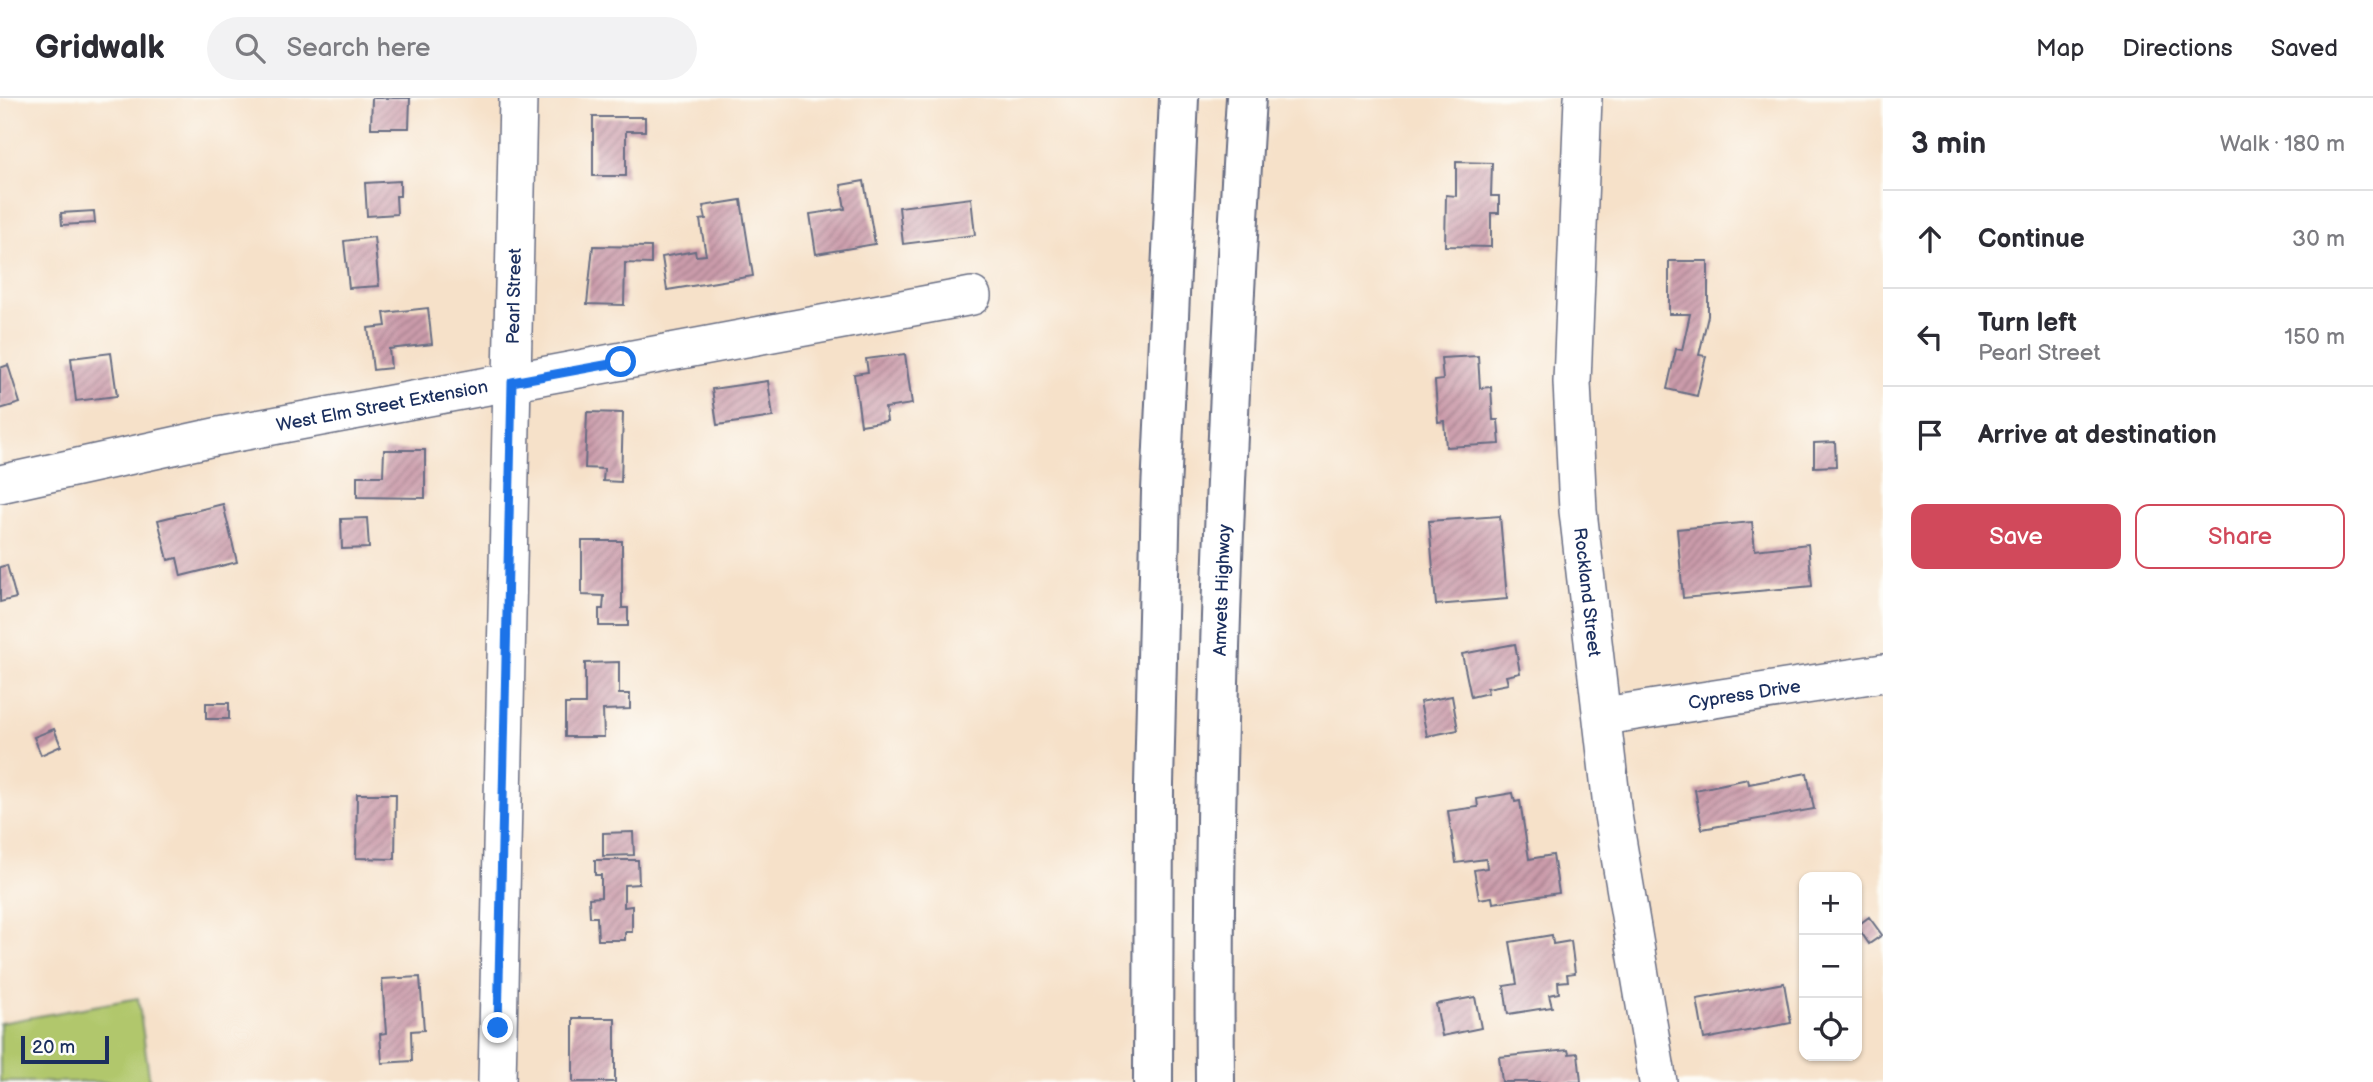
<!DOCTYPE html>
<html lang="en">
<head>
<meta charset="utf-8">
<style>
  :root { --surface:#fff; --page:#f2f2f3; --text:#2b2b33; --muted:#7c7c81; --line:#e1e1e2; --accent:#d1495b }
  body { margin:0; font-family:"Balsamiq Sans",sans-serif; background:var(--page); color:var(--text) }
  .controls { position:absolute; right:21px; bottom:21px; display:grid; overflow:hidden; border-radius:14px; box-shadow:0 2px 5px #0004 }
  .controls button { width:63px; height:63px; display:grid; place-items:center; padding:0; border:0; border-bottom:2px solid var(--line); background:var(--surface); color:var(--text); font:35px sans-serif }
  .scale { position:absolute; left:21px; bottom:18px; width:88px; box-sizing:border-box; padding-left:7px; border:4px solid #1b2f5e; border-top:0; font-size:19px; line-height:24px; white-space:nowrap; color:#1b2f5e; -webkit-text-stroke:5px #fdfcf7; paint-order:stroke }
  .stop { position:absolute; width:21px; height:21px; margin:-16px; border:5px solid #1a73e8; border-radius:50%; background:#fff }
  .stop.end { background:#1a73e8; border-color:#fff; box-shadow:0 2px 7px #0008 }
  .list { margin:0; padding:0; list-style:none }
  h2 { display:flex; justify-content:space-between; align-items:center; height:91px; margin:0; padding:0 28px; font-size:30px }
  h2 small { font-size:23px; font-weight:400; color:var(--muted) }
  .list li { display:grid; grid-template-columns:46px 1fr auto; gap:21px; align-items:center; box-sizing:border-box; height:98px; padding:0 28px; border-top:2px solid var(--line) }
  .list b { display:block; font-size:26px; white-space:nowrap }
  .list p { margin:0; font-size:23px; white-space:nowrap; color:var(--muted) }
  .list em { font-size:23px; font-style:normal; color:var(--muted) }
  .actions { display:flex; gap:14px; padding:21px 28px }
  .actions a { flex:1; padding:16px 0; border:2px solid var(--accent); border-radius:14px; text-align:center; font-size:24px; color:var(--accent) }
  .actions .main { background:var(--accent); color:#fff }
  .icon { flex:none; width:38px; height:38px; fill:none; stroke:currentColor; stroke-width:2; stroke-linecap:round; stroke-linejoin:round }
  .map { position:relative; flex:none; width:1883px; height:984px; overflow:hidden }
  header { display:flex; align-items:center; gap:42px; box-sizing:border-box; height:98px; padding:0 35px; background:var(--surface); border-bottom:2px solid var(--line) }
  header strong { font-size:33px }
  nav { display:flex; gap:38px; margin-inline-start:auto; font-size:24px }
  .search { width:490px; height:63px; background:var(--page); display:flex; align-items:center; gap:18px; box-sizing:border-box; padding:0 24px; border-radius:38px; color:var(--muted); font-size:26px }
  main { display:flex }
  aside { flex:1; background:var(--surface) }
  .map>svg:first-child { display:block }
  .park { fill:#b1c76c; stroke:#667b65; stroke-width:2 }
  .building { fill:url(#building-hatch) }
  .lines { fill:none; stroke-linecap:round; stroke-linejoin:round }
  .minor-casing { stroke:#686d83; stroke-width:40 }
  .highway-casing { stroke:#686d83; stroke-width:42 }
  .minor { stroke:#fff; stroke-width:37 }
  .highway { stroke:#fff; stroke-width:38 }
  .route { stroke:#1a73e8; stroke-width:9 }
  .labels { text-anchor:middle; stroke-width:7; stroke-linejoin:round; paint-order:stroke }
  .street-label { font-size:18px; fill:#1b2f5e; stroke:#fdfcf7 }
</style>
</head>
<body>
<header>
<strong>Gridwalk</strong>
<div class="search"><svg class="icon" aria-label="search" viewBox="0 0 24 24"><circle cx="10" cy="10" r="6"/><path d="M15 15l6 6"/></svg>Search here</div>
<nav><a>Map</a><a>Directions</a><a>Saved</a></nav>
</header>
<main>
<div class="map">
<svg width="1883" height="984" viewBox="0 0 1883 984">
  <defs>
    <pattern id="building-hatch" width="6" height="6" patternUnits="userSpaceOnUse" patternTransform="scale(1.75)"><rect width="6" height="6" fill="#cb9baa"/><path d="M-1 1l2-2M0 6l6-6M5 7l2-2" fill="none" stroke="#a47f8e"/></pattern>
  </defs>
  <rect width="100%" height="100%" fill="#fdfcf7"/>
  <filter id="ink" filterUnits="userSpaceOnUse"><feTurbulence type="fractalNoise" baseFrequency=".0143" numOctaves="2"/><feDisplacementMap in="SourceGraphic" scale="14" xChannelSelector="R" yChannelSelector="G"/><feConvolveMatrix kernelMatrix="1 2 1 2 8 2 1 2 1" color-interpolation-filters="sRGB"/></filter>
  <filter id="wash" filterUnits="userSpaceOnUse"><feTurbulence type="fractalNoise" baseFrequency=".00686" numOctaves="4" result="noise"/><feDisplacementMap in="SourceGraphic" scale="28" xChannelSelector="R" yChannelSelector="G"/><feGaussianBlur stdDeviation="1.57" result="paint"/><feColorMatrix in="noise" values="0 0 0 0 0 0 0 0 0 0 0 0 0 0 0 0 0 1.4 0 .05"/><feComposite in="paint" operator="in"/></filter>
  <g filter="url(#wash)">
    <rect width="100%" height="100%" fill="#f6e1c9"/>
    <path class="park" d="M138 900 150 984H0V925Z"/>
    <g id="blocks">
      <path class="building" d="M372 0H410L409 30H371Z
        M593 19H645V33H626V78H593Z
        M1456 64 1492 65 1491 98H1499V115H1491V149L1445 148 1446 97 1456 98Z
        M400 83V98H396L397 116 367 118 365 85Z
        M864 83 875 146 816 156 810 116 845 111 841 87Z
        M971 100 975 137 903 146 899 109Z
        M741 102 753 178 667 192 662 159 695 153 696 158 706 157 700 122 706 121 703 108Z
        M94 113 95 125 62 127 61 115Z
        M374 139 379 188 349 190 344 143Z
        M593 148 651 149V166L625 165 624 207 587 206Z
        M1669 163H1708V218L1699 257 1706 258 1697 298 1667 291 1676 251 1682 252 1690 216H1669Z
        M428 210 432 246 389 251 391 270 373 272 368 230 386 228 384 215Z
        M111 255 117 298 76 303 71 260Z
        M905 256 912 306 885 310 887 323 861 327 854 276 868 274 866 261Z
        M1478 258 1480 290 1491 289 1493 322H1498L1500 346 1446 349 1444 323 1438 324 1435 283 1443 282 1441 260Z
        M8 267 20 305 0 311V270Z
        M768 283 773 319 717 327 712 291Z
        M587 314 623 315 621 384 603 383 604 371 585 370Z
        M1835 344 1836 368 1814 369V345Z
        M384 352H425V400L357 399V378H383Z
        M223 406 237 464 181 478 177 460 168 462 158 422Z
        M1500 418 1507 501 1436 507 1429 423Z
        M367 420 369 450 342 451 341 421Z
        M1752 424 1755 452 1808 446 1812 488 1683 500 1677 431Z
        M582 443H622V510H628V528H599V511H603L604 498 582 497Z
        M7 467 16 500 0 504V469Z
        M1515 546 1520 575 1506 578 1508 586 1487 590 1488 595 1471 599 1462 556Z
        M619 564V596H630V611L603 612 604 639H565V606H585V565Z
        M1452 598 1458 632 1427 638 1420 604Z
        M206 605H229V621H206Z
        M54 631 61 648 41 657 34 639Z
        M1807 675 1814 711 1702 731 1695 692 1748 681 1749 686Z
        M1513 695 1515 704 1520 703 1529 761 1553 757 1559 795 1493 805 1492 799 1479 801 1474 772 1487 770 1486 761 1456 765 1448 713 1478 709 1477 701Z
        M357 696H396L395 761 356 760Z
        M633 734 634 757 603 758V735Z
        M595 762H638L639 786 624 787V809L632 808V834H625V842H598L597 819H590L589 800 601 799V777H595Z
        M1869 819 1882 837 1869 846 1857 828Z
        M1552 837 1553 846 1571 843 1575 875 1567 876 1568 883 1558 884 1559 895 1549 897 1552 909 1508 916 1504 888 1517 886 1510 844Z
        M420 879 424 932 411 933 412 963 382 965 380 936 386 935 382 881Z
        M1784 885 1791 925 1704 941 1697 901Z
        M1475 899 1481 930 1442 938 1436 906Z
        M573 920H615V984H573Z
        M1568 952 1569 956 1578 955 1581 984H1502L1499 959Z"/>
    </g>
  </g>
  <g filter="url(#ink)">
    <use href="#blocks" fill-opacity="0" stroke="#686d83" stroke-width="2"/>
    <g class="lines">
      <g class="minor-casing">
        <g id="minor">
          <path id="s1" d="M1583 0 1572 284 1578 413 1613 717 1658 984"/>
          <path id="s2" d="M0 386 219 338 972 198"/>
          <path id="s3" d="M1604 618 1883 575"/>
          <path id="s4" d="M497 984 518 0"/>
        </g>
      </g>
      <g class="highway-casing">
        <g id="highway">
          <path d="M1153 984 1154 687 1161 393 1179 0"/>
          <path id="s5" d="M1215 984C1212 655 1226 328 1246 0"/>
        </g>
      </g>
      <use href="#minor" class="minor"/>
      <use href="#highway" class="highway"/>
    </g>
  </g>
  <g class="lines" filter="url(#ink)">
    <path class="route" d="M498 930 512 284 621 264"/>
  </g>
  <g class="labels">
    <g class="street-label">
      <text dy="6" stroke="none"><textPath href="#s4" startOffset="786">Pearl Street</textPath></text>
      <text dy="6" stroke="none"><textPath href="#s2" startOffset="390">West Elm Street Extension</textPath></text>
      <text dy="6" stroke="none"><textPath href="#s5" startOffset="492">Amvets Highway</textPath></text>
      <text dy="6" stroke="none"><textPath href="#s1" startOffset="495">Rockland Street</textPath></text>
      <text dy="6" stroke="none"><textPath href="#s3" startOffset="142">Cypress Drive</textPath></text>
    </g>
  </g>
</svg>
<div class="controls">
<button>+</button>
<button>−</button>
<button><svg class="icon" aria-label="locate" viewBox="0 0 24 24"><circle cx="12" cy="12" r="6"/><path d="M12 2v4M12 18v4M2 12h4M18 12h4"/></svg></button>
</div>
<div class="scale">20 m</div>
<div class="stop" style="left:621px;top:264px"></div>
<div class="stop end" style="left:498px;top:930px"></div>
</div>
<aside>
<h2>3 min<small>Walk · 180 m</small></h2>
<ul class="list">
<li><svg class="icon" aria-label="ahead" viewBox="0 0 24 24"><path d="M12 20V5M6 11l6-6 6 6"/></svg><div><b>Continue</b></div><em>30 m</em></li>
<li><svg class="icon" aria-label="left" viewBox="0 0 24 24"><path d="M17 20v-9H6M10 6l-5 5 5 5"/></svg><div><b>Turn left</b><p>Pearl Street</p></div><em>150 m</em></li>
<li><svg class="icon" aria-label="arrive" viewBox="0 0 24 24"><path d="M6 21V4h12l-3 4 3 4H6"/></svg><div><b>Arrive at destination</b></div></li>
</ul>
<div class="actions"><a class="main">Save</a><a>Share</a></div>
</aside>
</main>
</body>
</html>
